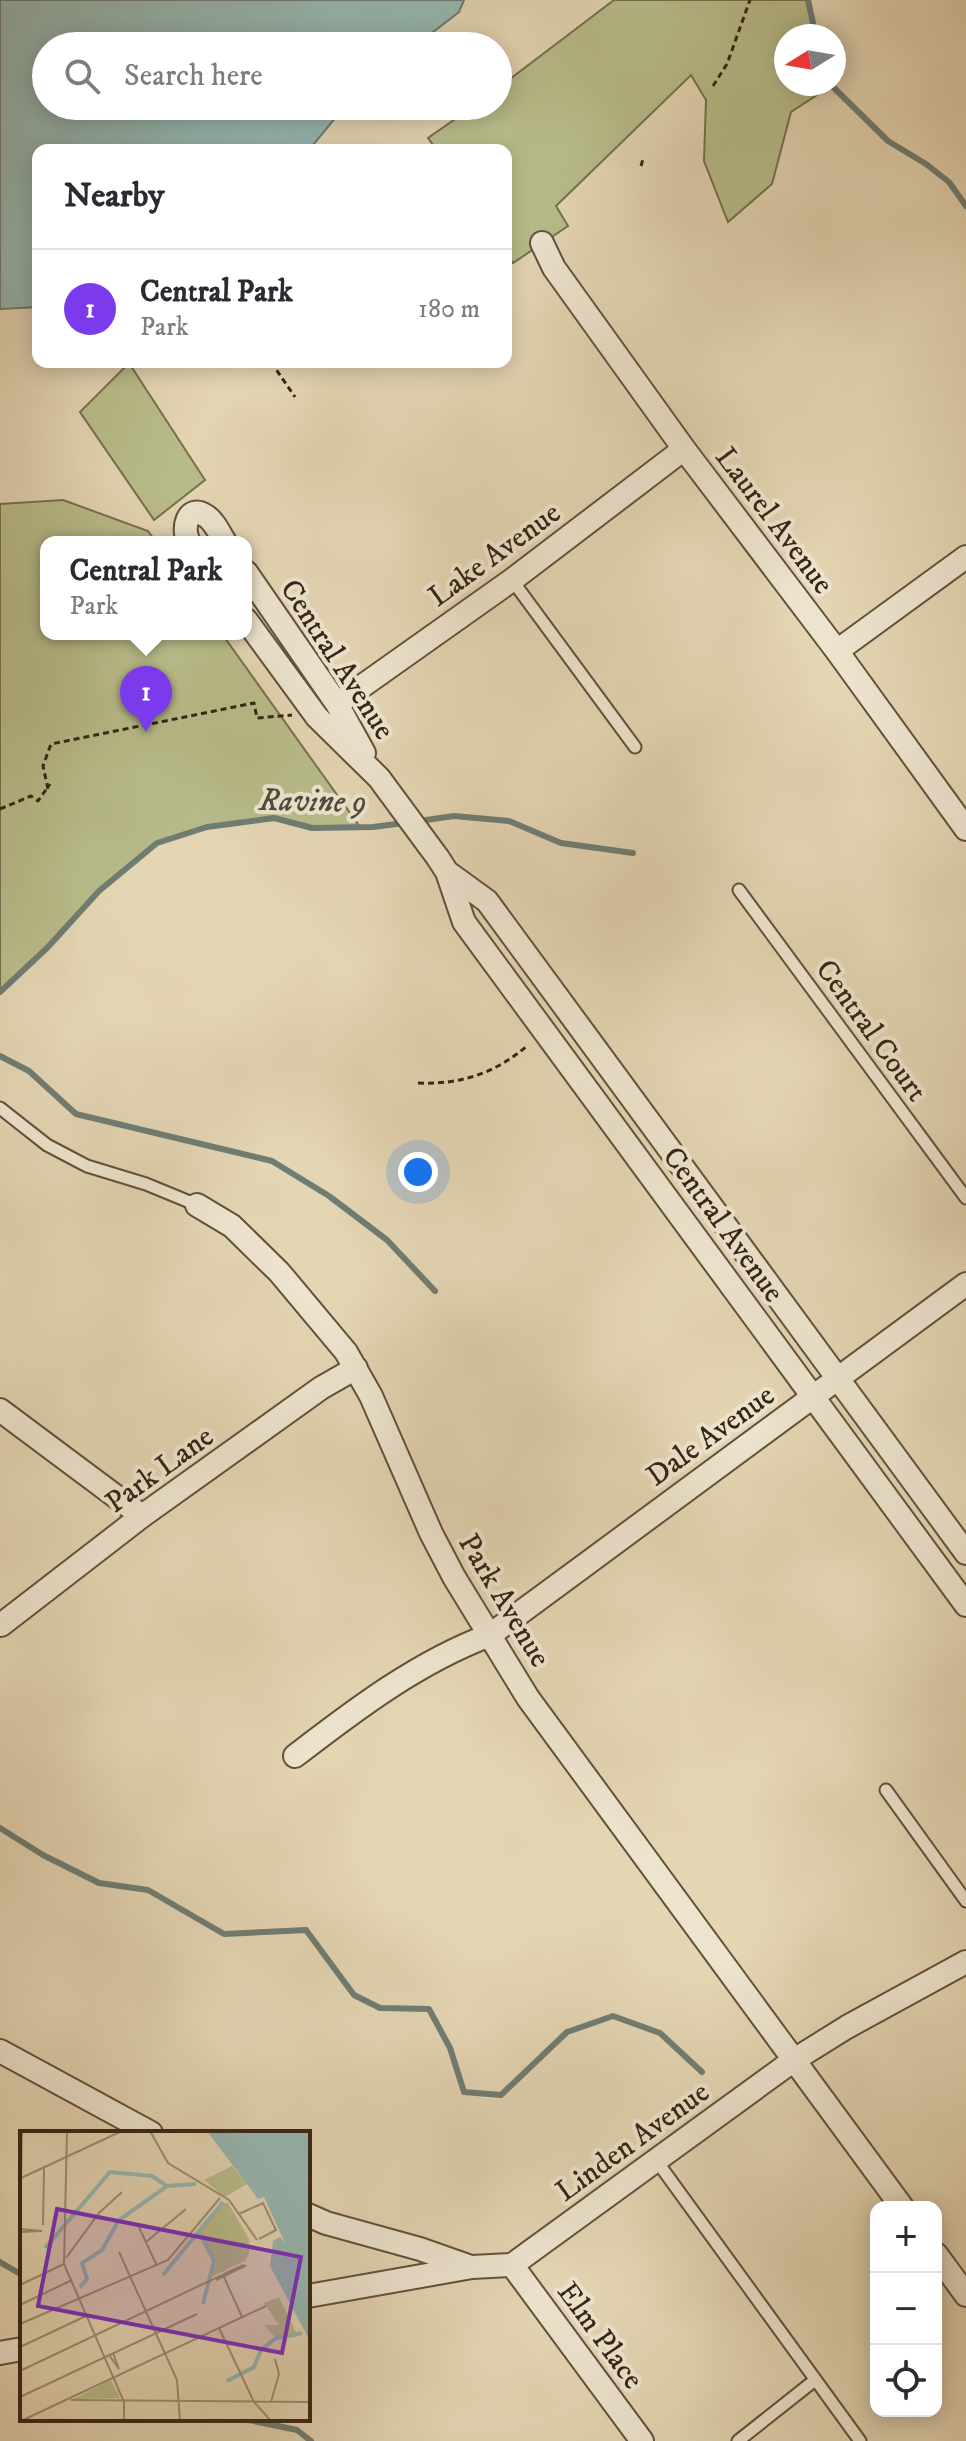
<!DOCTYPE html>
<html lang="en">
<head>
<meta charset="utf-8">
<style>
  :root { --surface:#fff; --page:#f2f2f3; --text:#2b2b33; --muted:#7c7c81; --line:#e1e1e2; --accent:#7c3aed }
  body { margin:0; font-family:"IM FELL DW Pica",serif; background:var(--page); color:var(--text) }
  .controls { position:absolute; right:24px; bottom:24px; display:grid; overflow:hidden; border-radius:16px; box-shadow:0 4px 20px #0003 }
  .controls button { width:72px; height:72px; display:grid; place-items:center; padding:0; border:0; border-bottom:2px solid var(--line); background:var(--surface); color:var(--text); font:40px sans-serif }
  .compass { position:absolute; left:774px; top:24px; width:72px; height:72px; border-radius:50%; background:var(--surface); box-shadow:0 4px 20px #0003; rotate:259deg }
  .you { position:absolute; left:418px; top:1172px; width:28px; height:28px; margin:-20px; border:6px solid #fff; border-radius:50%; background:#1a73e8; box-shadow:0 0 0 12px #1a73e833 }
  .badge { display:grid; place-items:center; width:52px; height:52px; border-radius:50%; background:var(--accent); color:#fff; font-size:26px; font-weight:700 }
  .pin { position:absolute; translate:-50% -66px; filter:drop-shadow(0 2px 4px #0008) }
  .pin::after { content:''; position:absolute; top:42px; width:28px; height:24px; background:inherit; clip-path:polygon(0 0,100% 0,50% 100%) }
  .popup { position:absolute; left:40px; top:536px; width:212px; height:104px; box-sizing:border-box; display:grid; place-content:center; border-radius:16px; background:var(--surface); filter:drop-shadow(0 2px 6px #0005); font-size:26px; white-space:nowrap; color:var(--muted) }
  .popup b { font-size:30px; color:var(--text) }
  .popup::after { content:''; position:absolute; left:50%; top:100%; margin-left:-16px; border:16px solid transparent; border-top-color:var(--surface) }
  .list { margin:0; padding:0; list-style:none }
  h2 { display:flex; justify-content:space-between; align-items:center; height:104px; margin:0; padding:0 32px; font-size:34px }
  h2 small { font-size:26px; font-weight:400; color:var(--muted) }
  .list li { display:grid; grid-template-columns:52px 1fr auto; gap:24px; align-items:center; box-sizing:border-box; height:120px; padding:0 32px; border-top:2px solid var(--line) }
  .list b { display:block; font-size:30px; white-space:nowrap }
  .list p { margin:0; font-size:26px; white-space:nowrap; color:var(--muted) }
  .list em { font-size:26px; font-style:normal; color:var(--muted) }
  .icon { flex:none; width:44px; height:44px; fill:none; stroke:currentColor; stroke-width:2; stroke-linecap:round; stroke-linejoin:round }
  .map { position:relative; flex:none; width:966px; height:2441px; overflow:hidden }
  .search { position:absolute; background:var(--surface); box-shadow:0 4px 20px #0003; left:32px; top:32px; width:480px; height:88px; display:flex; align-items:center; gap:20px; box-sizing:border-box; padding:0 28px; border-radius:44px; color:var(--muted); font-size:30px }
  .panel { position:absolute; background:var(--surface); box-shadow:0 4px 20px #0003; left:32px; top:144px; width:480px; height:224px; border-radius:16px }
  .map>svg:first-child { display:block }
  .green { fill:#b8bc8a; stroke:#76704f; stroke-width:2 }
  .water { fill:#96b8b2; stroke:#6f7d73; stroke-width:2 }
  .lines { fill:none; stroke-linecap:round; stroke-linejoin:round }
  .stream { stroke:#6f7d73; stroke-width:6 }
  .lane-casing { stroke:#61513c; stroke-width:15 }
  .street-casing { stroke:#61513c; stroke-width:26 }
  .path { stroke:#352514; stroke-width:3; stroke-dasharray:6 4; stroke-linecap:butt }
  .lane { stroke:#ede4ce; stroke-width:11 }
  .street { stroke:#ede4ce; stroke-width:22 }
  .labels { text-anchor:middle; stroke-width:8; stroke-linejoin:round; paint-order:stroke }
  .street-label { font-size:30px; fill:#352514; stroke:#ede4ce }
  .water-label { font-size:32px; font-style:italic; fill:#4d4a3c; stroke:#ede4ce }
  .inset-river { fill:none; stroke:#96b8b2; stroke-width:4 }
  .inset-road { fill:none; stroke:#9e8f73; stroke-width:2 }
  .view { fill:#7b2cbf; fill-opacity:0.15; stroke:#7b2cbf; stroke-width:4 }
  .inset-edge { fill:none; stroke:#352514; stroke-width:4 }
</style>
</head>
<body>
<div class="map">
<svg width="966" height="2441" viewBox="0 0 966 2441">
  <rect width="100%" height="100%" fill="#e4d5b3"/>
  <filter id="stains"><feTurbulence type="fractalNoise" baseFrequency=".0025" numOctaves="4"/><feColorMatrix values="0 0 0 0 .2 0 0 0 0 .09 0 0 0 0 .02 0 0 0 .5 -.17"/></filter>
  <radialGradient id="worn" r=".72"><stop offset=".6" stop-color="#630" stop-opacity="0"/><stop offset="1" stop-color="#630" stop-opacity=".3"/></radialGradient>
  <path class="green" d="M614 0H808L816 36H786V84H830L831 86 791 112 772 184 728 222 704 161 706 100 691 75 556 206 568 226 513 263 506 252V150H437L428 138 474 106H498V88Z
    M129 363 205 480 154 520 80 412Z
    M63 500 148 531 156 542H46V634H222L360 827 312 828 273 818 207 827 157 843 99 891 48 947 0 992V504Z"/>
  <path class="water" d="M0 0H464L459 12 415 46H46V106H345L309 150H38V307L0 309Z"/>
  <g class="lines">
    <path class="stream" d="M808 0 816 36
      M830 84 888 141 926 164 949 182 966 206
      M419 821 454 816 509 821 561 843 633 853
      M0 992 48 947 99 891 157 843 207 827 274 818 312 828 373 827 404 823
      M0 1056 29 1071 76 1114 272 1161 329 1196 387 1240 435 1291
      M0 1828 43 1855 99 1883 148 1890 224 1934 306 1930 354 1995 380 2008 429 2009 450 2048 464 2092 501 2095 567 2032 613 2016 660 2033 702 2072
      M0 2262 22 2275
      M244 2419 297 2430 311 2441"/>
    <g class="lane-casing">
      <path id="lane" d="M512 580 635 747
        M739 890 966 1198
        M0 1108 47 1145 87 1166 146 1184 197 1205
        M886 1790 966 1901
        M656 2160 860 2441
        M738 2441 815 2380"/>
    </g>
    <g class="street-casing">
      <path id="street" d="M542 243 554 268 684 449 837 651 966 829
        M189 542C181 529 188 503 206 516 214 521 220 534 225 542
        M246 572 337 704 364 753
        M246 620 317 717 379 778 438 858 447 872 464 922 966 1605
        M837 651 966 557
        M337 704 512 580 684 449
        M447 872 487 901 966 1553
        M197 1205 232 1226 279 1272 346 1352 371 1396 431 1533 454 1577 528 1698 902 2207
        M0 1410 142 1516
        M1 1625 142 1516 321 1388 356 1368
        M295 1756C356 1709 418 1662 490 1635L966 1284
        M0 2051 151 2133
        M308 2215 326 2223 420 2249 471 2267
        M936 2254 966 2295
        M512 2265 642 2441
        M308 2296 472 2267 512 2265 794 2060 847 2027 966 1962
        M0 2353 22 2349"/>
    </g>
    <path class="path" d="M713 86 727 64 750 0
      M641 166 643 159
      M271 362 295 397
      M48 789 43 766 51 744 254 703 257 718 292 715
      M0 809 31 796 38 801 50 784
      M418 1083C460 1085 496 1073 528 1045"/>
    <use href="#lane" class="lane"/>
    <use href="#street" class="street"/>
  </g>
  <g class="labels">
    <g class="street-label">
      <text transform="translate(775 520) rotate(53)" y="10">Laurel Avenue</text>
      <text transform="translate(494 554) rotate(-36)" y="10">Lake Avenue</text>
      <text transform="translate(338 659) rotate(57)" y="10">Central Avenue</text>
      <text transform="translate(872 1030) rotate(54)" y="10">Central Court</text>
      <text transform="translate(724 1224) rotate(54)" y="10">Central Avenue</text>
      <text transform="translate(710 1435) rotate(-36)" y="10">Dale Avenue</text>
      <text transform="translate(159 1469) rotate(-36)" y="10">Park Lane</text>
      <text transform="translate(505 1600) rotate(59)" y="10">Park Avenue</text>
      <text transform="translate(632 2141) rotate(-36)" y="10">Linden Avenue</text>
      <text transform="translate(601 2335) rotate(54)" y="10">Elm Place</text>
    </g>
    <g class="water-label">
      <text transform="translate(313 800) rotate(1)" y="11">Ravine 9</text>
    </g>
  </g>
  <g transform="translate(20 2131)">
    <rect width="290" height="290" fill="#e4d5b3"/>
    <path d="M212 35 227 53 205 66 184 49ZM208 72 229 108V122L225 130 191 146 193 125 179 100 201 73ZM259 166 278 205 275 206 256 207 244 194H259L244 172ZM91 249 100 267 54 268Z" fill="#b8bc8a"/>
    <path d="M187 0H290V210L250 135 253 110 260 106 266 114 244 66 238 68Z" fill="#96b8b2"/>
    <path class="inset-river" d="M179 100 194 130 183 173M25 117 90 41 132 45 147 55M143 144 203 71M60 156 67 148 62 132 82 119 99 89 147 55 176 53M207 250 234 236 241 219 256 207 282 202"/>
    <path class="inset-road" d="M47 0 44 133 104 271V290M130 0 148 32 209 69 237 109M1 47 102 0M219 83 243 72 256 99 239 108M23 94 24 37M118 94 137 135M0 101 22 100 0 98M0 109 2 0M126 111 166 78M99 121 157 249 160 290M46 127 79 82 102 61M204 146 222 186M0 154 44 133M0 174 52 149M0 193 148 129 200 67M199 197 234 271 251 290M0 216 66 185M89 224 99 238 93 222M0 240 223 134 225 135 196 149M0 266 177 183M51 269 290 271M251 271 259 243 255 228M1 290 246 175"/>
    <path class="view" d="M37 78 281 126 262 222 18 175Z"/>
    <rect width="290" height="290" class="inset-edge"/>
  </g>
  <rect width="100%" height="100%" filter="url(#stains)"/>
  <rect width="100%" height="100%" fill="url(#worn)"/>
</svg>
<div class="controls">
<button>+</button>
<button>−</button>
<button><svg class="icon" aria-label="locate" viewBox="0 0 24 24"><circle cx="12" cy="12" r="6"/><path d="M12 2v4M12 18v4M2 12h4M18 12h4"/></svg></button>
</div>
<svg class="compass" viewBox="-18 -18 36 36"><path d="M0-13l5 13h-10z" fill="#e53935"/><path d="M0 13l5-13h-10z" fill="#7c7c81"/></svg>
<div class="you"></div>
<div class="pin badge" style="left:146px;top:732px">1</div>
<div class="popup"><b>Central Park</b>Park</div>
<div class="search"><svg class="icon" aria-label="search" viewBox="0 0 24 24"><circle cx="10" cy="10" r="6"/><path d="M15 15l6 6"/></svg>Search here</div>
<section class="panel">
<h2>Nearby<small></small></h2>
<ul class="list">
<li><span class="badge">1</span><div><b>Central Park</b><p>Park</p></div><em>180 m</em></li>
</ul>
</section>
</div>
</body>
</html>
